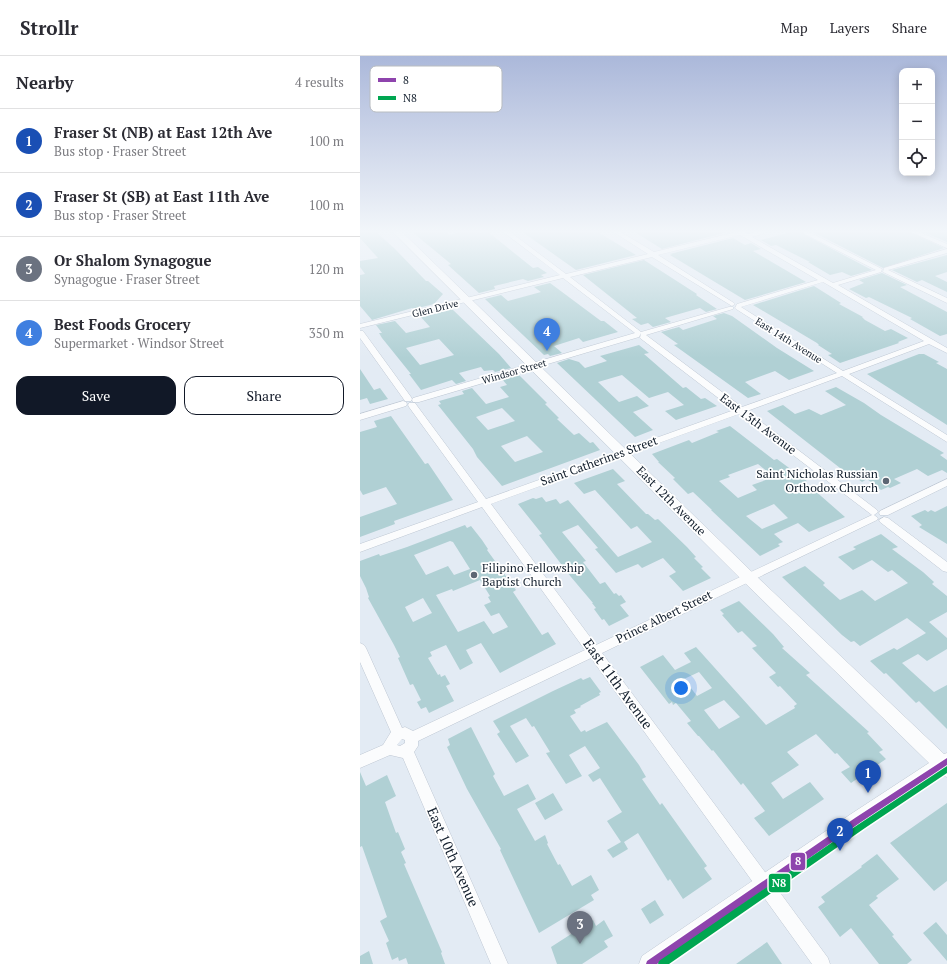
<!DOCTYPE html>
<html lang="en">
<head>
<meta charset="utf-8">
<style>
  :root { --surface:#fff; --page:#f7f7f7; --text:#2b2b33; --muted:#7c7c81; --line:#e1e1e2; --accent:#111827 }
  body { margin:0; font-family:"PT Serif",serif; background:var(--page); color:var(--text) }
  .controls { position:absolute; right:12px; top:12px; display:grid; overflow:hidden; border-radius:8px; box-shadow:0 2px 10px #0003 }
  .controls button { width:36px; height:36px; display:grid; place-items:center; padding:0; border:0; border-bottom:1px solid var(--line); background:var(--surface); color:var(--text); font:20px sans-serif }
  .you { position:absolute; left:321px; top:632px; width:14px; height:14px; margin:-10px; border:3px solid #fff; border-radius:50%; background:#1a73e8; box-shadow:0 0 0 6px #1a73e833 }
  .badge { display:grid; place-items:center; width:26px; height:26px; border-radius:50%; background:var(--accent); color:#fff; font-size:13px; font-weight:700 }
  .pin { position:absolute; translate:-50% -33px; filter:drop-shadow(0 1px 2px #0008) }
  .pin::after { content:''; position:absolute; top:21px; width:14px; height:12px; background:inherit; clip-path:polygon(0 0,100% 0,50% 100%) }
  .list { margin:0; padding:0; list-style:none }
  h2 { display:flex; justify-content:space-between; align-items:center; height:52px; margin:0; padding:0 16px; font-size:17px }
  h2 small { font-size:13px; font-weight:400; color:var(--muted) }
  .list li { display:grid; grid-template-columns:26px 1fr auto; gap:12px; align-items:center; box-sizing:border-box; height:64px; padding:0 16px; border-top:1px solid var(--line) }
  .list b { display:block; font-size:15px; white-space:nowrap }
  .list p { margin:0; font-size:13px; white-space:nowrap; color:var(--muted) }
  .list em { font-size:13px; font-style:normal; color:var(--muted) }
  .actions { display:flex; gap:8px; padding:12px 16px }
  .actions a { flex:1; padding:9px 0; border:1px solid var(--accent); border-radius:12px; text-align:center; font-size:14px; color:var(--accent) }
  .actions .main { background:var(--accent); color:#fff }
  .icon { flex:none; width:22px; height:22px; fill:none; stroke:currentColor; stroke-width:2; stroke-linecap:round; stroke-linejoin:round }
  .map { position:relative; flex:none; width:587px; height:908px; overflow:hidden }
  header { display:flex; align-items:center; gap:24px; box-sizing:border-box; height:56px; padding:0 20px; background:var(--surface); border-bottom:1px solid var(--line) }
  header strong { font-size:19px }
  nav { display:flex; gap:22px; margin-inline-start:auto; font-size:14px }
  main { display:flex }
  aside { flex:1; background:var(--surface) }
  .map>svg:first-child { display:block }
  .building { fill:#b0d0d4; fill-rule:evenodd }
  .lines { fill:none; stroke-linecap:round; stroke-linejoin:round }
  .minor-casing { stroke:#bec7d3; stroke-width:1 }
  .tertiary-casing { stroke:#bec7d3; stroke-width:1 }
  .minor { fill:#fbfcfd; fill-rule:evenodd }
  .tertiary { fill:#fbfcfd; fill-rule:evenodd }
  .bus-1-casing { stroke:#fff; stroke-width:3 }
  .bus-2-casing { stroke:#fff; stroke-width:3 }
  .bus-1 { fill:#8e44ad; fill-rule:evenodd }
  .bus-2 { fill:#00a651; fill-rule:evenodd }
  .poi-dot { fill:#5c6673; stroke:#fff; stroke-width:1.5 }
  .labels { text-anchor:middle; stroke-width:3.5; stroke-linejoin:round; paint-order:stroke }
  .far-street-label { font-size:10px; fill:#131f2d; stroke:#fff }
  .street-label { font-size:12px; fill:#131f2d; stroke:#fff }
  .poi-label { font-size:12px; fill:#131f2d; stroke:#fff; text-anchor:end }
  .near-street-label { font-size:14px; fill:#131f2d; stroke:#fff }
  .key { fill:#fff; stroke:#b8bcc0; stroke-width:1 }
  .key-label { font-size:11px; fill:#131f2d }
  .line-badge { stroke:#fff; stroke-width:1.5 }
  .badge-label { font-size:11px; text-anchor:middle; font-weight:bold; fill:#fff }
</style>
</head>
<body>
<header>
<strong>Strollr</strong>
<nav><a>Map</a><a>Layers</a><a>Share</a></nav>
</header>
<main>
<aside>
<h2>Nearby<small>4 results</small></h2>
<ul class="list">
<li><span class="badge" style="background:#1a4fb4">1</span><div><b>Fraser St (NB) at East 12th Ave</b><p>Bus stop · Fraser Street</p></div><em>100 m</em></li>
<li><span class="badge" style="background:#1a4fb4">2</span><div><b>Fraser St (SB) at East 11th Ave</b><p>Bus stop · Fraser Street</p></div><em>100 m</em></li>
<li><span class="badge" style="background:#6b7280">3</span><div><b>Or Shalom Synagogue</b><p>Synagogue · Fraser Street</p></div><em>120 m</em></li>
<li><span class="badge" style="background:#3f7fe0">4</span><div><b>Best Foods Grocery</b><p>Supermarket · Windsor Street</p></div><em>350 m</em></li>
</ul>
<div class="actions"><a class="main">Save</a><a>Share</a></div>
</aside>
<div class="map">
<svg width="587" height="908" viewBox="0 0 587 908">
  <rect width="100%" height="100%" fill="#e3ebf4"/>
  <path class="building" d="M0 175H15L34 192 66 225H68L83 238 74 248 54 253 52 252 12 264 0 250V219L5 218 0 211V205L18 202 0 182Z
    M51 175H88V179L104 175H117L120 177 128 176 173 212 178 211 187 217 181 219 184 221 168 225 163 223 134 230 135 233 119 237 88 209 91 208Z
    M161 175H236L276 199 216 214Z
    M273 175H360L364 177 302 193Z
    M435 175H438L512 214 491 220 482 216 470 219 448 206H450L416 189 411 190 401 184Z
    M451 175H548L584 192 523 212Z
    M561 175H587V186Z
    M373 182 385 189 391 187 401 193 393 195 446 226 385 244 310 199H312L310 198Z
    M587 199V216L575 220 587 226V236L562 224 557 226 532 214Z
    M284 204 337 238 336 239 357 253 346 256 340 252 305 262 311 266 293 271 288 267 281 269 272 263 277 262 223 219Z
    M522 217 547 229 540 231 587 256V278L580 280 550 263 552 262 509 241 506 242 489 233 504 227 499 224Z
    M190 227 241 265H244L258 276 223 286 219 282 194 290 202 297 190 300 188 298 184 299 125 243 141 239 148 245 181 236 174 231Z
    M454 230 481 247 479 248 503 261H502L505 264 525 275 531 273 548 282 538 286 539 287 480 307 468 299 472 298 458 289H459L457 287 393 249Z
    M92 253 139 298 151 312 135 316 133 314 124 315 121 311 99 317 106 325 96 328 92 324 61 334 49 318H51L22 282 19 277H22L16 269 35 265 46 277 70 271 59 259 66 257 63 261ZM79 283 94 299 60 309 46 292Z
    M364 257 372 260 417 292 454 315 429 324 415 315 385 326 401 338 388 342 314 289 318 288 301 276 319 271 323 274 357 263 353 260Z
    M279 289 289 297 284 298 323 332 326 331 341 343 345 342 357 350 316 364 305 355 324 349 308 336 289 342 262 319 238 326 259 346 277 340 289 350 273 356 293 374 275 381 197 307 209 303 219 306 225 312 247 305 240 300Z
    M559 298H564L579 306 576 307 587 313V369L507 318Z
    M0 313 14 334 20 332 28 343 10 348 7 342 0 344Z
    M158 318 187 347 185 348 199 362 197 363 214 379 219 377 230 387 233 386 240 394 142 430 117 401 113 393 78 349 81 348 79 345 104 338 102 335 112 332 126 348 149 341 140 331 147 329 142 323ZM142 352 155 365 128 374 116 361ZM167 380 183 396 155 406 141 390Z
    M476 331 504 347 521 359 584 397 580 399 587 404V417L582 414 568 420 557 413 534 423 541 427 530 432 528 431 521 434 507 423 502 426 491 418 489 419 407 355 423 349 435 358 449 353 461 359 486 349 465 335Z
    M31 360 65 408 68 407 93 444 34 465 35 468 0 481V461L37 448 26 431 3 439 0 434V376L17 371 14 365Z
    M370 370 414 404 417 403 440 420 447 425 445 426 485 461 449 476 438 467 414 478 423 486 418 488 420 490 400 500 351 454H352L333 436 328 438 313 423 315 422 298 406H299L292 398 329 384 332 387 359 376 356 375ZM398 408 414 421 392 429 397 434 378 442 359 425 370 421 368 419ZM414 448 428 462 402 473 386 460Z
    M253 413 265 425 257 428 286 458H288L295 464 298 463 327 491 336 501 334 502 343 511 341 512 351 522 323 535 309 520 316 516 303 502 282 512 278 508 256 517 235 493 238 492 218 469 202 476 226 505 223 506 240 528 245 526 254 538 256 537 259 540 261 539 266 546 260 549 269 560 249 570 244 563 242 564 234 553 236 552 232 547H233L211 521 179 479 182 478 158 448 173 442 176 443 182 441 186 446 196 443 200 448 208 444 258 501 292 486 277 470 271 473 235 434 224 438 214 427Z
    M587 450V488L559 471 562 469 551 460 565 454 568 456 571 454 575 456Z
    M105 469 107 472 111 470 122 484 128 493 127 494 156 534 153 536 182 579 188 576 196 588 140 617 121 587 106 594 113 607 100 614 86 589 70 596 72 600 68 602 78 619 80 618 81 621 85 619 90 628 86 630 94 645 69 657 66 651 61 653 57 646 61 644 53 628 50 629 38 602 40 601 34 589 8 542 9 541 6 532 0 520V505L19 498 20 500 47 491ZM90 485 93 486 110 513 94 519 88 510 66 519 54 499ZM120 524 130 540 128 541 131 546 124 549 131 560 139 557 148 571 133 578 124 565 98 576 76 539 92 533 93 535ZM63 542 72 557 53 566 45 551Z
    M521 478 538 491 532 493 563 516 574 526 572 528 587 540V556L569 566 587 582V593L567 605 558 598 542 607 574 636 587 629V673L559 645 556 647 526 617 524 618 510 605 534 592 537 594 566 577 547 562 500 590 494 585 491 586 482 579 422 521 445 510 465 527 463 529 480 544 502 534 515 545 548 527 532 514 528 516 512 504 493 514 478 501 496 493 493 491Z
    M379 545 413 578 424 591 422 592 450 617 446 619 509 676 507 677 523 694 519 696 526 703 491 727 481 716 490 711 477 697 475 698 456 678 427 696 439 709 411 727 423 743 450 726 464 743 409 780 394 762 405 755 383 727 381 729 353 694 352 695 339 680H338L327 667 331 665 316 647 313 649 312 646 309 648 280 611 303 599 315 614 331 606 324 597 336 591 406 669 435 652 434 650 437 648 420 630 418 631 409 621 416 617 392 592 397 590 382 575 378 577 362 559 364 558 360 554ZM339 616 352 632 337 640 324 623ZM364 644 380 661 359 673 344 654Z
    M230 621 241 636 239 637 240 639 220 650 221 651 214 654 216 657 210 660 221 676 225 674 226 676 247 666 279 709 286 721 282 723 300 749 302 747 347 810 344 812 352 823 323 843 310 823 308 825 278 777 264 786 268 793 253 802 247 794 261 786 247 765 262 756 240 722 233 726 228 719 240 712 225 690 209 699 222 720 206 728 186 697 190 696 174 670 172 671 166 662 150 670 169 700 156 707 137 678 140 676 133 665 193 635 221 622 223 624Z
    M111 671 135 718 133 720 144 740 168 728 176 743 157 753 175 785 185 779 188 787 187 788 198 809 200 808 212 830 231 819 239 834 231 839 234 844 179 877 140 794 141 793 107 733 87 691 90 689 88 683Z
    M0 716 6 730 27 719 36 740 25 746 36 777 38 776 45 793 41 796 46 807 44 808 82 896 81 897 85 908H48L46 902 39 905 38 901 32 904 26 887 29 885 20 865 27 861 2 790 0 791Z
    M193 737 203 754 185 764 175 747Z
    M587 747V825L574 835 530 787Z
    M517 798 539 823 516 840 518 842 509 849 534 879 532 880 552 904 547 908H519L491 872 480 881 458 851 465 846 461 841 502 811 501 810Z
    M295 844 304 859 290 868 281 853Z
    M233 864 236 870 244 864 253 880 244 885 248 891 222 908H197L191 891Z
    M576 866 587 879V905L563 877Z
    M407 886 422 908H376Z
    M9 895 13 908H0V900Z"/>
  <g class="lines">
    <g class="minor-casing">
      <path id="minor" d="M142 175H149L206 218 288 198 252 175H259L294 196 376 176 375 175H383L388 178 400 175H411L392 181 473 227 516 214 439 175H447L522 213 521 216 478 229 587 292V297L569 288 489 318 587 379V386L482 320 387 355 517 454 518 456 514 459 518 462 517 464 242 597 399 808 468 902 470 908H452L231 602 58 685V690L54 696 148 908H131L43 702 30 699 0 712V699L23 689 31 676 0 606V587L4 589 6 592 42 672 45 671 53 675 225 594 122 451 0 496V488L118 446 49 351 48 349 49 347H55L126 443 374 354 280 282 281 277 279 281 59 346H53L52 344 53 342 275 277 203 222 0 272V268L200 219ZM380 179 458 224 377 248 375 252 376 253 477 317 382 351 286 279 373 253V251H369L281 276 210 221 292 201 372 250 375 248 374 247 298 199ZM463 226 470 230 564 285 483 315 381 251ZM379 358 512 459 236 589 131 448ZM42 683 45 684V687L40 690 37 689Z
        M549 175H557L587 188V192Z
        M587 193V197L528 214 587 242V247L523 216 524 212Z
        M0 275H3L51 341 52 343 51 345H45L0 282Z
        M43 345 46 346 47 348 46 350 0 364V358Z
        M587 423V430L528 459H520L519 457 520 455Z
        M524 461 528 462 587 506V516L583 515 520 466 519 464Z"/>
    </g>
    <g class="tertiary-casing">
      <path id="tertiary" d="M32 175H41L393 517 584 698 587 697V721L581 719 505 770 309 908H279L282 900 491 758 569 707 383 525Z"/>
    </g>
    <use href="#minor" class="minor"/>
    <use href="#tertiary" class="tertiary"/>
    <g class="bus-1-casing">
      <path id="bus-1" d="M587 702V709L501 766 297 908H286L287 905 495 762Z"/>
    </g>
    <g class="bus-2-casing">
      <path id="bus-2" d="M587 710V717L505 772 309 908H298L299 905 499 768Z"/>
    </g>
    <use href="#bus-1" class="bus-1"/>
    <use href="#bus-2" class="bus-2"/>
  </g>
  <linearGradient id="sky" x2="0" y2="1"><stop stop-color="#abb8da"/><stop offset="0.58" stop-color="#f2f6fa"/><stop offset="1" stop-color="#f2f6fa" stop-opacity="0"/></linearGradient>
  <rect width="587" height="302" fill="url(#sky)"/>
  <g class="poi-dot">
    <circle cx="526" cy="425" r="4"/>
    <circle cx="114" cy="519" r="4"/>
  </g>
  <g class="labels">
    <g class="far-street-label">
      <text transform="translate(75 252) rotate(-14)" y="4">Glen Drive</text>
      <text transform="translate(429 284) rotate(32)" y="4">East 14th Avenue</text>
      <text transform="translate(154 315) rotate(-16)" y="4">Windsor Street</text>
    </g>
    <g class="street-label">
      <text transform="translate(398 368) rotate(37)" y="4">East 13th Avenue</text>
      <text transform="translate(239 405) rotate(-20)" y="4">Saint Catherines Street</text>
      <text transform="translate(311 445) rotate(45)" y="4">East 12th Avenue</text>
      <text transform="translate(304 561) rotate(-26)" y="4">Prince Albert Street</text>
    </g>
    <g class="poi-label">
      <text x="518" y="422">Saint Nicholas Russian<tspan x="518" dy="14">Orthodox Church</tspan></text>
      <text x="122" y="516" text-anchor="start">Filipino Fellowship<tspan x="122" dy="14">Baptist Church</tspan></text>
    </g>
    <g class="near-street-label">
      <text transform="translate(258 628) rotate(54)" y="5">East 11th Avenue</text>
      <text transform="translate(93 801) rotate(66)" y="5">East 10th Avenue</text>
    </g>
  </g>
  <rect x="10" y="10" width="132" height="46" rx="6" class="key"/>
  <rect x="18" y="22" width="18" height="4" fill="#8e44ad"/>
  <rect x="18" y="40" width="18" height="4" fill="#00a651"/>
  <g class="key-label">
    <text x="43" y="28">8</text>
    <text x="43" y="46">N8</text>
  </g>
  <g class="line-badge">
    <rect x="430" y="796" width="16" height="19" rx="4" fill="#8e44ad"/>
    <rect x="408" y="817" width="23" height="20" rx="4" fill="#00a651"/>
  </g>
  <g class="badge-label">
    <text x="438" y="809">8</text>
    <text x="419" y="831">N8</text>
  </g>
</svg>
<div class="controls">
<button>+</button>
<button>−</button>
<button><svg class="icon" aria-label="locate" viewBox="0 0 24 24"><circle cx="12" cy="12" r="6"/><path d="M12 2v4M12 18v4M2 12h4M18 12h4"/></svg></button>
</div>
<div class="you"></div>
<div class="pin badge" style="left:508px;top:737px;background:#1a4fb4">1</div>
<div class="pin badge" style="left:480px;top:795px;background:#1a4fb4">2</div>
<div class="pin badge" style="left:220px;top:888px;background:#6b7280">3</div>
<div class="pin badge" style="left:187px;top:295px;background:#3f7fe0">4</div>
</div>
</main>
</body>
</html>
